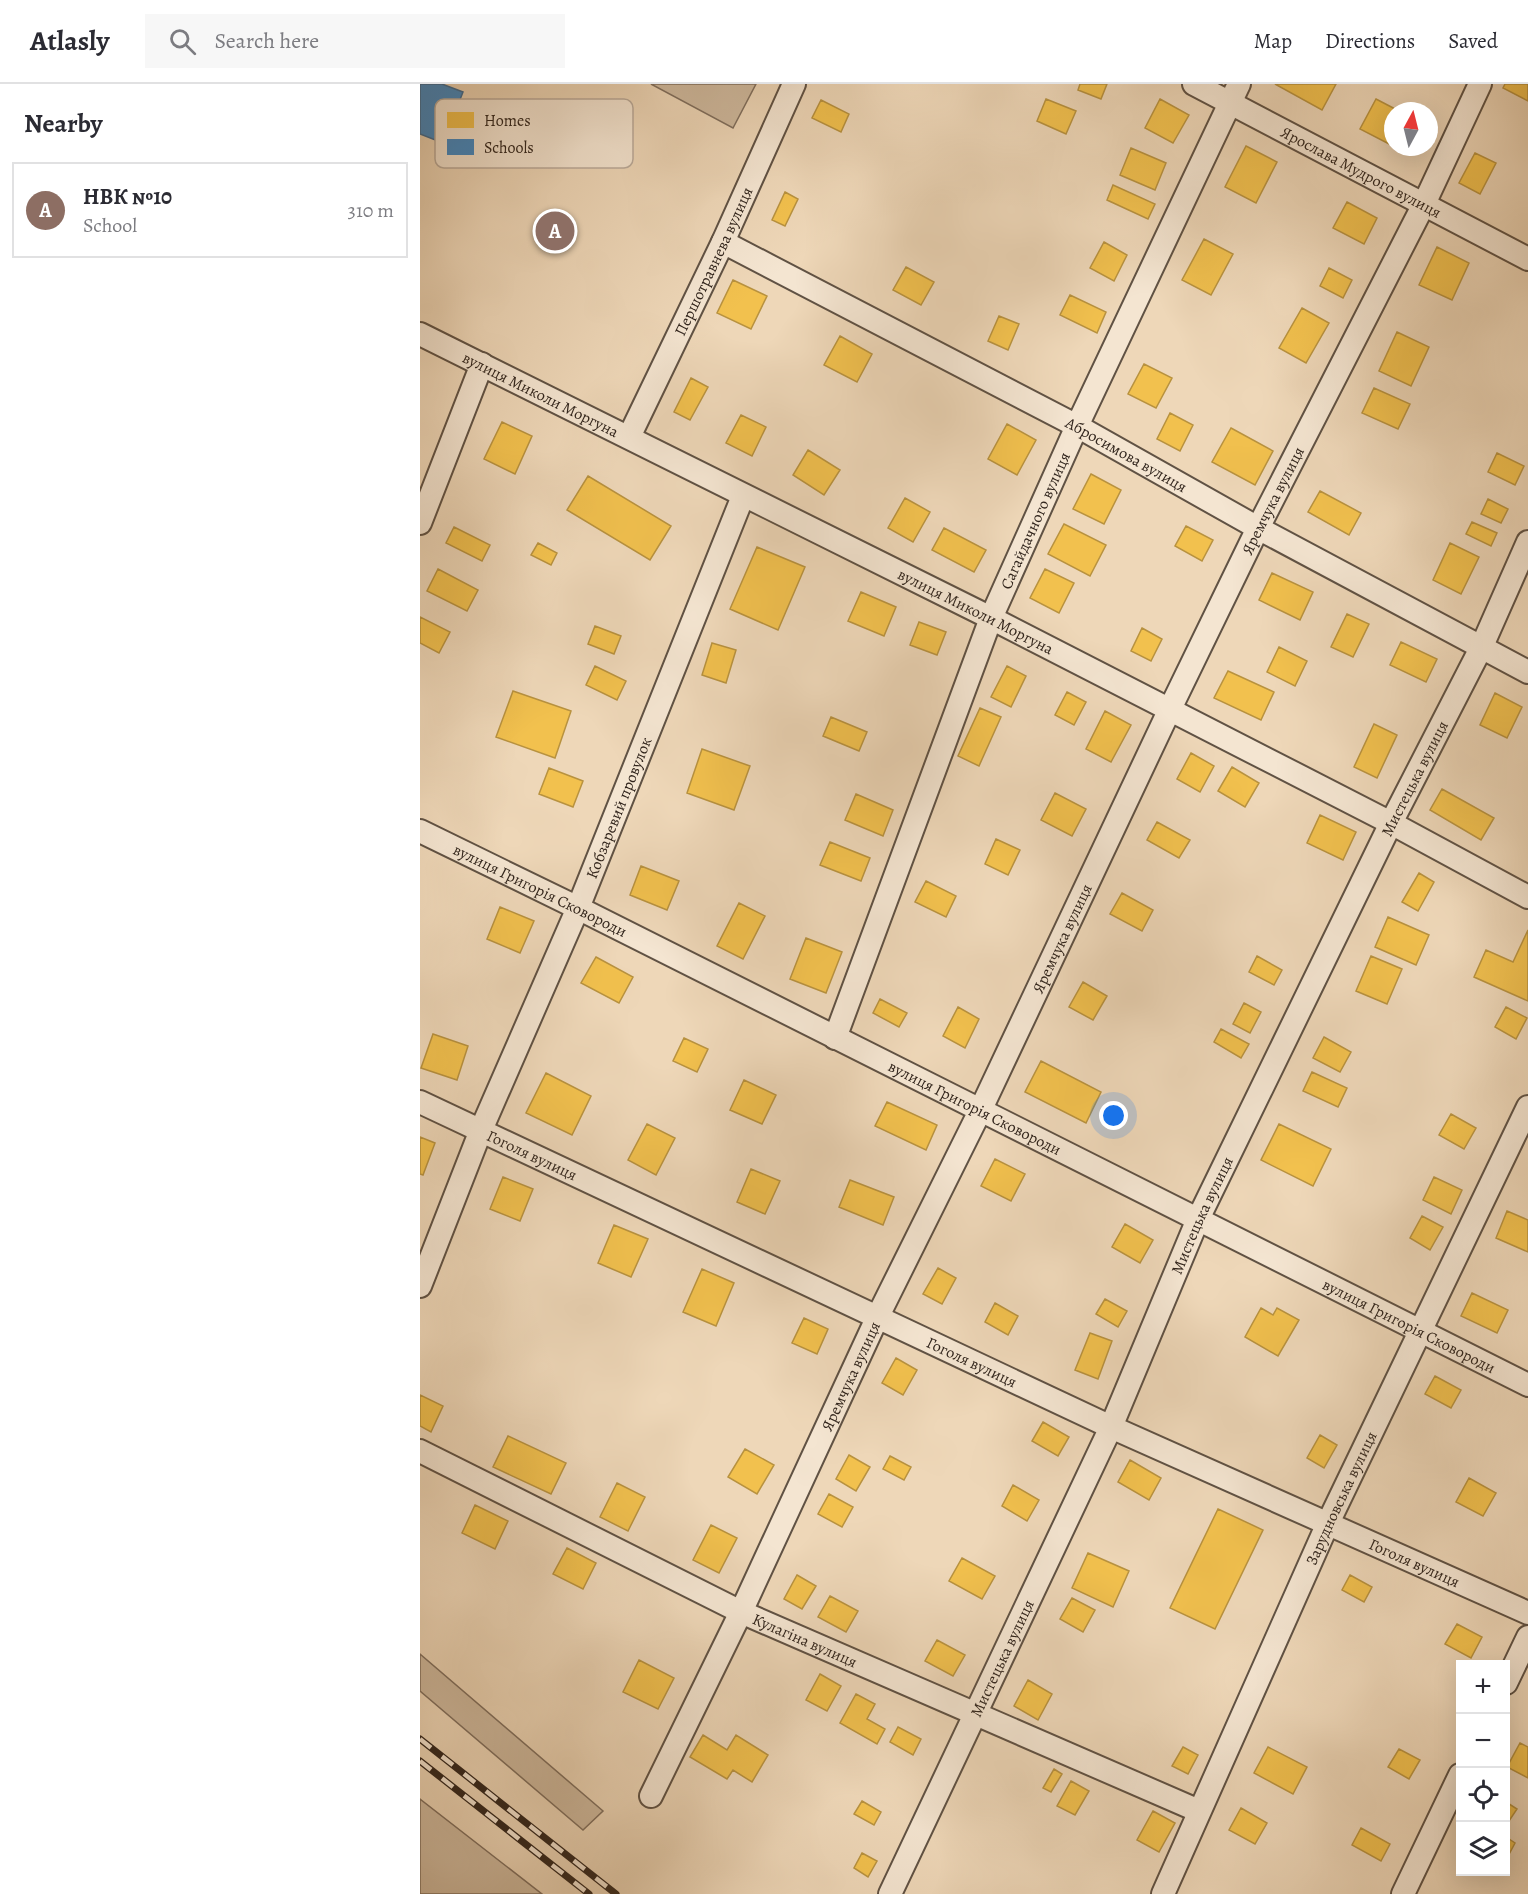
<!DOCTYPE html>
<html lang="en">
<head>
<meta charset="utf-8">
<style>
  :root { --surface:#fff; --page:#f7f7f7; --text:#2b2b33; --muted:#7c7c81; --line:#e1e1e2; --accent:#8f2418 }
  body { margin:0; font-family:Alegreya,serif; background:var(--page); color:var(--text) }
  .controls { position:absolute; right:18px; bottom:18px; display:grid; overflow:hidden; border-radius:0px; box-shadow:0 6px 24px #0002 }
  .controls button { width:54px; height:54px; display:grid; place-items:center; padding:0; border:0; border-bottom:2px solid var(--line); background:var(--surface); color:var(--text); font:30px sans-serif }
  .compass { position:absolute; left:964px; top:18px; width:54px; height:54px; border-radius:50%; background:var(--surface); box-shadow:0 6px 24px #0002; rotate:7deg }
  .you { position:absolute; left:694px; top:1032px; width:21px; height:21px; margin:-15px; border:4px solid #fff; border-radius:50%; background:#1a73e8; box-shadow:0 0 0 9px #1a73e833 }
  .badge { display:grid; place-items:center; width:39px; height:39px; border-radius:50%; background:var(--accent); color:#fff; font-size:20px; font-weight:700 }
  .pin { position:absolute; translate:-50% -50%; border:3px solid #fff; box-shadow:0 2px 6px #0006 }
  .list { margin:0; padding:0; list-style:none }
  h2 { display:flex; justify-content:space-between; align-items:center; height:78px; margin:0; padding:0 24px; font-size:26px }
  h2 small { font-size:20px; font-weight:400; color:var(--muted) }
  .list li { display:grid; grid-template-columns:39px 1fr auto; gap:18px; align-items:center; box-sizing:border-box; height:96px; margin:0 12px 12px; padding:0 12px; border:2px solid var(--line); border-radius:0px }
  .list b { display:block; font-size:22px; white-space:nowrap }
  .list p { margin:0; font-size:20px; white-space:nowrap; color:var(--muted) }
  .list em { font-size:20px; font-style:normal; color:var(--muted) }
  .icon { flex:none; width:33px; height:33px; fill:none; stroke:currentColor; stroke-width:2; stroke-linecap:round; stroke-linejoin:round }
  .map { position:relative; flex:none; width:1108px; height:1810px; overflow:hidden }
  header { display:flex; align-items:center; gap:36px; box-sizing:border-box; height:84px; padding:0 30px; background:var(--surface); border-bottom:2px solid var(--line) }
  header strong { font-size:28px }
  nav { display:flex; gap:33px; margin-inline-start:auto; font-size:21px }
  .search { width:420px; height:54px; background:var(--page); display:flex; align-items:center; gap:15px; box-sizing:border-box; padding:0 21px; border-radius:0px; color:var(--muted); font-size:22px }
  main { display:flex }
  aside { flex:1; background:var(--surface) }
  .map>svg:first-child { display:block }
  .green { fill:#ceb99e; stroke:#806f5e; stroke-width:1.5 }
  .homes { fill:#f2c14e; stroke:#b8923f; stroke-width:1.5 }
  .schools { fill:#3f88c5; stroke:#3b6a93; stroke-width:1.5 }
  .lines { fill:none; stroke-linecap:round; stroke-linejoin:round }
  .street-casing { stroke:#605244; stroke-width:26 }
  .street { stroke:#f4e5d1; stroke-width:22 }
  .rail-casing { stroke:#31251d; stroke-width:7 }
  .rail { stroke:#f4e5d1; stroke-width:4.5; stroke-dasharray:14; stroke-linecap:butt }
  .labels { text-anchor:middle; stroke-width:6; stroke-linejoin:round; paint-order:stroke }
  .street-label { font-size:16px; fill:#31251d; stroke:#f4e5d1 }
  .key { fill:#f4e5d1; stroke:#baab9b; stroke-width:1.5 }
  .key-label { font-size:16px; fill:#31251d }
</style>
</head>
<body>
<header>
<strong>Atlasly</strong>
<div class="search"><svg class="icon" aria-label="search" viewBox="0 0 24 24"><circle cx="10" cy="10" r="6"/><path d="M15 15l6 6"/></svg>Search here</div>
<nav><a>Map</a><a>Directions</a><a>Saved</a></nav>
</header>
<main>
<aside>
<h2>Nearby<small></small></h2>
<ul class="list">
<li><span class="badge" style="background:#8d6e63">A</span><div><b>НВК №10</b><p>School</p></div><em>310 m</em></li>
</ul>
</aside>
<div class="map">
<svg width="1108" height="1810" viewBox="0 0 1108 1810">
  <rect width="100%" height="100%" fill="#eed7b8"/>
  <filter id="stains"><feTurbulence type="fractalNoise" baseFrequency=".00333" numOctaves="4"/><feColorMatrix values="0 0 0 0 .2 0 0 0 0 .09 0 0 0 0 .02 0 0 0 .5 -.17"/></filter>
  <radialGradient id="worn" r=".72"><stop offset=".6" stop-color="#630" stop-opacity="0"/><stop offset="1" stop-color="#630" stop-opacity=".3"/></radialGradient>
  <path class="green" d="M231 0H336L313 44Z
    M0 1570 183 1727 163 1746 0 1607Z
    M0 1715 122 1810H0Z"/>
  <path class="homes" d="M660 0H687L681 15 658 6Z
    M855 0H916L902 26Z
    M1085 0H1108V17L1083 4Z
    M626 15 656 27 646 50 617 37Z
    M740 15 769 31 753 59 725 44Z
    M956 15 979 27H973V62L940 45Z
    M401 16 429 30 421 48 392 34Z
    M826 62 857 78 836 119 805 103Z
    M711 64 746 79 735 106 700 91Z
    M1055 69 1076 79 1060 110 1039 99Z
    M693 101 735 120 728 135 687 116Z
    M365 108 378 115 365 142 352 136Z
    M927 118 957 134 944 160 913 144Z
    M784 155 813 170 791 211 762 196Z
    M684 158 707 171 694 197 670 184Z
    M1017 163 1049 179 1032 216 999 201Z
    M486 183 514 198 501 221 473 206Z
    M909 184 932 196 923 214 900 202Z
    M313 196 347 212 331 245 297 229Z
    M650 211 686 228 677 249 640 231Z
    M882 224 909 239 886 279 859 264Z
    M579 232 599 240 588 266 568 257Z
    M977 248 1009 263 991 302 959 287Z
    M420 252 452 270 437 298 404 281Z
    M724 280 752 294 736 324 708 310Z
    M271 294 288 303 270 336 254 328Z
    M954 304 990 320 978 345 942 329Z
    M750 329 773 341 760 367 737 355Z
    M321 331 346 343 332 372 306 359Z
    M82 338 112 352 95 390 64 375Z
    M587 340 616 356 597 391 568 375Z
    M811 344 853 367 835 401 792 378Z
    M388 366 420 386 404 411 373 391Z
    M1077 369 1104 382 1095 401 1068 388Z
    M671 390 701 406 684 440 653 425Z
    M168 392 251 442 230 476 147 426Z
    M900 407 941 429 929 451 888 428Z
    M485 414 510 428 493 458 468 444Z
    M1068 415 1088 425 1081 439 1061 430Z
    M1052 438 1077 449 1071 462 1046 450Z
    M644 440 686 461 670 492 628 470Z
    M766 442 793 456 782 477 755 462Z
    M34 443 70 461 62 477 26 459Z
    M524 444 566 466 554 488 512 466Z
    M118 459 137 469 131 481 111 471Z
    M1030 459 1059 473 1041 510 1013 496Z
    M337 463 385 483 358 546 310 525Z
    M18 485 58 506 47 527 7 507Z
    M625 485 654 499 639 529 610 514Z
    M852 489 893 508 880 536 839 516Z
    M441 508 476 523 464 552 428 537Z
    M927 530 949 540 933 573 911 563Z
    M0 533 30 548 19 569 0 559Z
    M499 538 526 548 517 571 490 561Z
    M175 542 201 552 194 570 168 560Z
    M722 544 742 555 731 577 711 567Z
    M981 558 1017 575 1006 598 970 581Z
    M292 559 316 566 306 599 282 591Z
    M859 563 887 577 875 602 847 588Z
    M175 582 206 597 197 616 166 601Z
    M587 582 606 592 591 623 571 613Z
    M808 587 854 608 841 636 794 614Z
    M93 607 151 627 135 674 76 653Z
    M647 608 666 618 654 641 635 631Z
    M1075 609 1102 623 1087 654 1060 641Z
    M560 624 581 633 559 682 538 672Z
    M685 627 711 641 691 678 666 665Z
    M411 633 447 648 439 667 403 652Z
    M954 640 977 651 957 694 934 683Z
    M282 665 330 682 314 726 267 709Z
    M771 669 794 682 780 708 757 695Z
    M812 683 839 699 825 723 798 707Z
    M129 684 163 697 153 723 119 710Z
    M1022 705 1074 734 1061 756 1010 726Z
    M635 709 666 725 652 752 621 736Z
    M436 710 473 726 463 752 425 736Z
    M900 731 936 748 923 776 887 759Z
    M737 738 770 756 759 774 727 756Z
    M576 755 600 766 588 791 565 780Z
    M410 758 450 774 441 797 400 781Z
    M221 782 259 797 247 826 210 811Z
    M999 789 1014 798 998 827 982 818Z
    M506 797 536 812 526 833 495 818Z
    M702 809 733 826 722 847 690 830Z
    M319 819 345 832 323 875 297 862Z
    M80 823 114 837 100 869 67 855Z
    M968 833 1009 851 996 881 955 863Z
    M1108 846V917L1054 893 1066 866 1093 878Z
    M386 854 422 868 406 909 370 895Z
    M837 872 862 886 854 901 829 888Z
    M951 872 982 885 967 920 936 907Z
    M176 873 213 893 199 919 161 899Z
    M663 898 687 912 673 936 649 923Z
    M460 915 487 929 479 943 453 929Z
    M824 919 841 928 830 949 813 940Z
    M538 923 559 935 545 964 523 952Z
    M1086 923 1107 934 1096 955 1075 943Z
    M801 945 829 960 821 974 794 958Z
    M13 950 48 962 37 996 1 984Z
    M904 953 931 968 920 988 893 974Z
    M264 954 288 965 277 988 253 977Z
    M621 977 681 1008 666 1039 605 1008Z
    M892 988 927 1004 918 1023 883 1007Z
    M126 989 171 1012 152 1051 106 1029Z
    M324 996 356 1011 342 1040 310 1026Z
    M467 1018 517 1041 506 1066 455 1042Z
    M1031 1030 1056 1044 1044 1065 1019 1051Z
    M227 1040 255 1054 236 1091 208 1076Z
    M859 1040 911 1065 893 1102 841 1076Z
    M0 1053 15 1059 3 1091 0 1090Z
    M575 1075 605 1090 591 1117 561 1102Z
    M331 1085 360 1097 345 1130 317 1118Z
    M83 1093 113 1105 100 1137 70 1125Z
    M1014 1093 1042 1106 1031 1130 1003 1116Z
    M430 1096 474 1113 463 1141 419 1123Z
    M1087 1127 1108 1136V1168L1076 1154Z
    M1002 1132 1023 1143 1010 1166 990 1154Z
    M705 1140 733 1156 720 1179 692 1163Z
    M194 1141 228 1155 211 1193 178 1179Z
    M518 1184 536 1194 522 1220 503 1210Z
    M282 1185 314 1199 296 1242 263 1228Z
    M1052 1209 1088 1226 1077 1249 1041 1232Z
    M685 1215 707 1227 698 1243 676 1230Z
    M575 1219 598 1232 588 1251 565 1238Z
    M841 1224 853 1231 857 1224 879 1236 858 1272 825 1253Z
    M384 1234 408 1245 397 1270 372 1259Z
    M670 1249 692 1257 678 1295 655 1286Z
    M476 1274 497 1286 483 1311 462 1299Z
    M1015 1292 1041 1306 1031 1324 1005 1310Z
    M0 1311 23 1322 11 1348 0 1342Z
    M623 1338 649 1353 638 1372 612 1357Z
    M900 1351 917 1361 904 1384 887 1374Z
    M88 1352 146 1379 131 1410 73 1383Z
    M325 1365 354 1381 337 1410 308 1393Z
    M429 1371 450 1383 436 1407 416 1395Z
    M470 1372 491 1383 484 1396 463 1385Z
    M710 1376 741 1394 729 1416 698 1398Z
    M1049 1394 1076 1409 1063 1432 1036 1418Z
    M197 1399 225 1413 208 1447 180 1433Z
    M593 1401 619 1416 607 1437 582 1422Z
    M409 1410 433 1423 422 1443 398 1430Z
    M55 1421 88 1437 75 1465 42 1449Z
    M798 1425 843 1446 795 1545 750 1524Z
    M291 1441 317 1454 299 1489 273 1476Z
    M147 1464 176 1479 163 1505 133 1490Z
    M668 1469 709 1487 693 1523 652 1504Z
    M542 1474 575 1492 562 1515 529 1497Z
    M377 1491 396 1502 382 1525 364 1515Z
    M930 1491 952 1503 944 1518 922 1506Z
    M410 1512 438 1527 426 1548 398 1533Z
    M652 1514 675 1526 663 1548 640 1535Z
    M1037 1540 1062 1553 1051 1574 1025 1560Z
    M517 1556 545 1571 533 1592 505 1577Z
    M219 1576 254 1594 238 1625 203 1608Z
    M400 1590 421 1602 407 1627 386 1616Z
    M608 1596 632 1610 618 1636 594 1622Z
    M436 1610 455 1620 447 1635 465 1645 457 1660 420 1639Z
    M478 1643 501 1655 493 1671 470 1658Z
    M283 1651 307 1666 316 1651 348 1671 332 1698 313 1686 307 1695 270 1673Z
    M1100 1659 1108 1663V1694L1087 1683Z
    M763 1663 778 1671 768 1690 752 1682Z
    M848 1663 887 1683 873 1710 834 1689Z
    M979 1665 1000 1676 989 1695 968 1683Z
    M634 1685 642 1690 631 1708 623 1704Z
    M651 1697 669 1707 655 1731 637 1722Z
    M442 1717 461 1728 454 1741 434 1730Z
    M1086 1718 1097 1725 1089 1737 1086 1735Z
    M821 1724 847 1739 835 1760 809 1746Z
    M733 1727 755 1739 739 1768 717 1756Z
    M941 1744 970 1760 961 1777 932 1761Z
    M1086 1753 1095 1759 1086 1776Z
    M442 1769 457 1777 448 1793 434 1784Z"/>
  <path class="schools" d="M0 0H22L43 8 23 59 0 50Z"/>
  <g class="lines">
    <g class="street-casing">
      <g id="street">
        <path id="s1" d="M774 0 1108 175"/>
        <path id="s2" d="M303 158 657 342 838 444 1108 588"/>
        <path id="s3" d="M0 250 571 534 971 739 1108 813"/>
        <path id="s4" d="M209 353 303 158 374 0"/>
        <path d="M0 439 62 280"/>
        <path id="s5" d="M0 747 158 824 1108 1301"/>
        <path id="s6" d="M415 954 571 534 657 342 819 0"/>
        <path id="s7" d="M0 1018 691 1343 1108 1529"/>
        <path id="s8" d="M0 1202 61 1046 158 824 323 412"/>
        <path id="s9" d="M0 1367 321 1528 779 1727"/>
        <path d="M1086 1599 1108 1553"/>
        <path id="s10" d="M231 1712 321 1528 458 1232 560 1027 749 627 838 444 1004 120 1060 0"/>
        <path id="s11" d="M470 1810 691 1343 778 1135 971 739 1062 562 1108 458"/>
        <path id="s12" d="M743 1810 908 1439 1108 1023"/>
        <path d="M983 1810 1040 1691"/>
      </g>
    </g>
    <use href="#street" class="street"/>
    <g class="rail-casing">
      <path id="rail" d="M0 1655 196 1810
        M0 1677 169 1810"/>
    </g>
    <use href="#rail" class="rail"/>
  </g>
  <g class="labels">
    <g class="street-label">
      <text dy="6" stroke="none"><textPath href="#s1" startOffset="189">Ярослава Мудрого вулиця</textPath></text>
      <text dy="6" stroke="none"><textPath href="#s4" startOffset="195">Першотравнева вулиця</textPath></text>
      <text dy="6" stroke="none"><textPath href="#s3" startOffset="135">вулиця Миколи Моргуна</textPath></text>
      <text dy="6" stroke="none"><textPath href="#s2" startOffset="456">Абросимова вулиця</textPath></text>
      <text dy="6" stroke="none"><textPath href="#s10" startOffset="1437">Яремчука вулиця</textPath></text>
      <text dy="6" stroke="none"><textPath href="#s6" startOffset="555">Сагайдачного вулиця</textPath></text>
      <text dy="6" stroke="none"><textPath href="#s3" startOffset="621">вулиця Миколи Моргуна</textPath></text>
      <text dy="6" stroke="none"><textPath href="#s11" startOffset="1233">Мистецька вулиця</textPath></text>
      <text dy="6" stroke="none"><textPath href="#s8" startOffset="518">Кобзаревий провулок</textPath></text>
      <text dy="6" stroke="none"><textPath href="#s5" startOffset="134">вулиця Григорія Сковороди</textPath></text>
      <text dy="6" stroke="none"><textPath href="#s10" startOffset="951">Яремчука вулиця</textPath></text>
      <text dy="6" stroke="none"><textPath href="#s5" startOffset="620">вулиця Григорія Сковороди</textPath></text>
      <text dy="6" stroke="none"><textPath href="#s7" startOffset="124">Гоголя вулиця</textPath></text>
      <text dy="6" stroke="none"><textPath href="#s11" startOffset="747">Мистецька вулиця</textPath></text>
      <text dy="6" stroke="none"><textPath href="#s5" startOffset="1106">вулиця Григорія Сковороди</textPath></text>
      <text dy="6" stroke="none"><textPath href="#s7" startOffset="610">Гоголя вулиця</textPath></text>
      <text dy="6" stroke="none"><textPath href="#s10" startOffset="465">Яремчука вулиця</textPath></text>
      <text dy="6" stroke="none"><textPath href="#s12" startOffset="434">Зарудновська вулиця</textPath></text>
      <text dy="6" stroke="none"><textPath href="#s7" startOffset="1096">Гоголя вулиця</textPath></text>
      <text dy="6" stroke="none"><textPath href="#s9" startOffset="429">Кулагіна вулиця</textPath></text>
      <text dy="6" stroke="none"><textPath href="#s11" startOffset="261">Мистецька вулиця</textPath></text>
    </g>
  </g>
  <rect x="15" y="15" width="198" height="69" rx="9" class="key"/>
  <rect x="27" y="28" width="27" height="16" fill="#f2c14e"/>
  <rect x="27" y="55" width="27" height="16" fill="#3f88c5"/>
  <g class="key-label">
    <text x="64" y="42">Homes</text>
    <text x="64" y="69">Schools</text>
  </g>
  <rect width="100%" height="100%" filter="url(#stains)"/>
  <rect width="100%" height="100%" fill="url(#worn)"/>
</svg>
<div class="controls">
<button>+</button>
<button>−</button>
<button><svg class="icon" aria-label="locate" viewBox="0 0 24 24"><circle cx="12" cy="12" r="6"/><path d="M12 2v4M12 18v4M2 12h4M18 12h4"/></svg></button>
<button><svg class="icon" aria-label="layers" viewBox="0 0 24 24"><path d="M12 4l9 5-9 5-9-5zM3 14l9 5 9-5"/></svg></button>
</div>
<svg class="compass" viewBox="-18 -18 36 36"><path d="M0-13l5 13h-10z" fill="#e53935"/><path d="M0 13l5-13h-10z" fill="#7c7c81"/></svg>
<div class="you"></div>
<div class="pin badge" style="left:135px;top:147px;background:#8d6e63">A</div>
</div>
</main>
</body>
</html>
